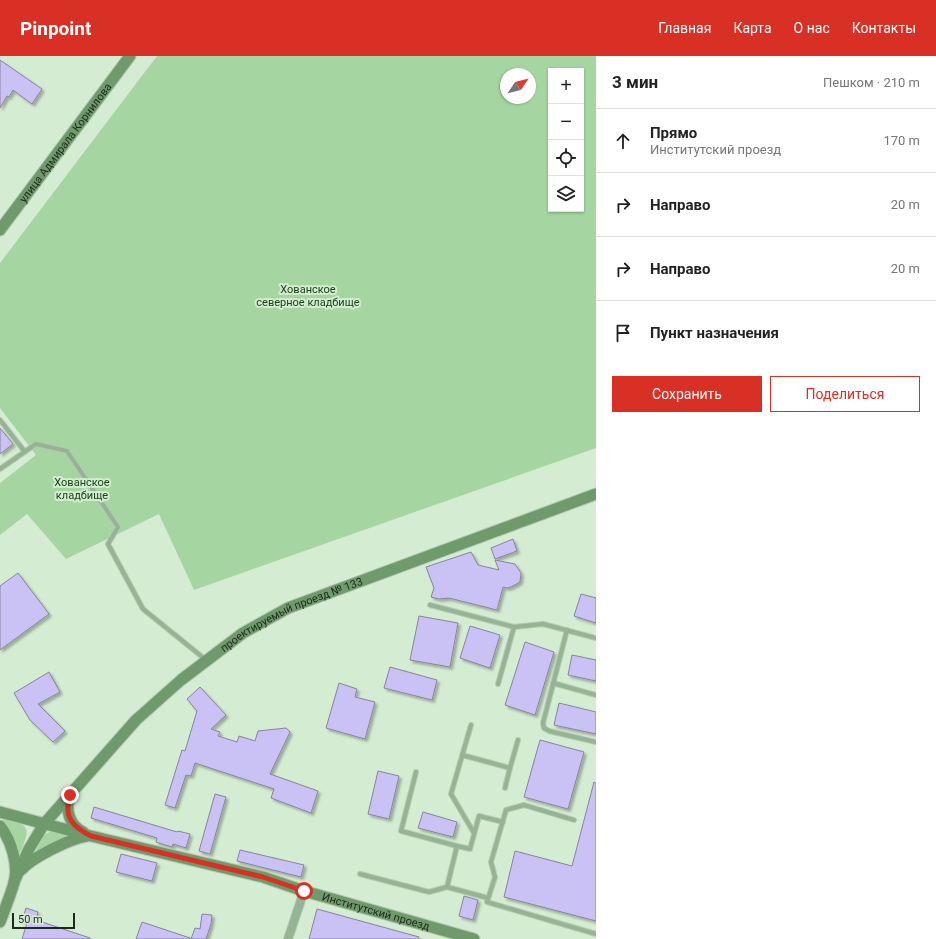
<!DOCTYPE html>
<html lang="ru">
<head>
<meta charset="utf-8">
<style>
  :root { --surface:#fff; --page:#f2f2f2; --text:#222; --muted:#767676; --line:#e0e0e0; --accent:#d93025 }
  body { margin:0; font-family:Roboto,sans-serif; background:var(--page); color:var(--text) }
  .controls { position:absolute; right:12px; top:12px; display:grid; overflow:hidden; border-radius:0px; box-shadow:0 1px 3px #0004 }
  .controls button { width:36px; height:36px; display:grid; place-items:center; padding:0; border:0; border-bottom:1px solid var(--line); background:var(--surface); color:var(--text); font:20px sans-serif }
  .compass { position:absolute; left:500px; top:12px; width:36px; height:36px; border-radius:50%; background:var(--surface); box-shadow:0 1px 3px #0004; rotate:55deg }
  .scale { position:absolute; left:12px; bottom:10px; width:63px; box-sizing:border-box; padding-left:4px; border:2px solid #1f281e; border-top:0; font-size:11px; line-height:14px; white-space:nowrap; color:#1f281e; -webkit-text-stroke:3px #d4ecd2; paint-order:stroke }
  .stop { position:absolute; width:12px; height:12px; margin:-9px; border:3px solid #d93025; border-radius:50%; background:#fff }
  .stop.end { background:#d93025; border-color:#fff; box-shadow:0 1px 4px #0008 }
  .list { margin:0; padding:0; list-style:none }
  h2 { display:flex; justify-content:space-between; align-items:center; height:52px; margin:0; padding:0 16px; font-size:17px }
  h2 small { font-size:13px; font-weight:400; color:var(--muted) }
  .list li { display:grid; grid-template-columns:26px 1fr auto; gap:12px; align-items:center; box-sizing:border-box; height:64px; padding:0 16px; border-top:1px solid var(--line) }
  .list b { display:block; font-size:15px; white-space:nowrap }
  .list p { margin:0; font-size:13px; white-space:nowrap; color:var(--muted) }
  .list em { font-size:13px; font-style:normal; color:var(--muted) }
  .actions { display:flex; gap:8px; padding:12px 16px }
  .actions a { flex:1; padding:9px 0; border:1px solid var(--accent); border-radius:0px; text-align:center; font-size:14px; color:var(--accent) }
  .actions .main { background:var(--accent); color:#fff }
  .icon { flex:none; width:22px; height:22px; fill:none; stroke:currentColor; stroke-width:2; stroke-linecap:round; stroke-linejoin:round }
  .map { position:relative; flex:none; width:596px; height:883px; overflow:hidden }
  header { display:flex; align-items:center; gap:24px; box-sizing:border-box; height:56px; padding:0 20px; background:var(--accent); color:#fff }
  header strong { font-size:19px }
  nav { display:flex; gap:22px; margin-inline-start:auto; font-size:14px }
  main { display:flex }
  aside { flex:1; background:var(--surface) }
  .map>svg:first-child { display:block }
  .green { fill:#a5d6a1; fill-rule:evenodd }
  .building { fill:#cac2f5; stroke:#87839f; filter:url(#shadow) }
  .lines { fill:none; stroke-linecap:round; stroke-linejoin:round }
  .lane-casing { stroke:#b3c9b2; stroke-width:6 }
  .street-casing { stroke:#b3c9b2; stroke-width:10 }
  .secondary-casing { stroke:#b3c9b2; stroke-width:13 }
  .lane { stroke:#96b393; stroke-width:4 }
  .street { stroke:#96b393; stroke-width:8 }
  .secondary { stroke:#6f9a6c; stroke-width:11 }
  .route { stroke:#d93025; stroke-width:5 }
  .labels { text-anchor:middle; stroke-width:4; stroke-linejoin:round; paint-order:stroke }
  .street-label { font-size:11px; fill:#1f281e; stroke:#d4ecd2 }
  .park-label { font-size:11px; fill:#174416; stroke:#d4ecd2 }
</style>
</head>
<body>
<header>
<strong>Pinpoint</strong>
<nav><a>Главная</a><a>Карта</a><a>О нас</a><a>Контакты</a></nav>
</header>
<main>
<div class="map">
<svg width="596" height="883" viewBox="0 0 596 883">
  <defs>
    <filter id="shadow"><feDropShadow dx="2.5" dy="2.5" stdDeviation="1" flood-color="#0004"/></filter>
  </defs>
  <rect width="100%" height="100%" fill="#d4ecd2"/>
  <path class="green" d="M157 0H596V392L194 534 159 458 66 503 27 458 0 479V427L36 399 0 352V207ZM551 15H581V153H551ZM506 18H530V42H506Z
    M3 762C30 769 31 771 20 797L18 796 12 779 2 765Z
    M51 775 72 781 35 797 43 780Z"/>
  <path class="building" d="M0 4 42 33 32 48 13 34 9 41 7 40 0 52Z
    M0 372 13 388 0 398Z
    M513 483 517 495 495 503 491 492Z
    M471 496 478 509 499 514 495 504 515 508 521 517 520 526 511 531 507 532 503 531 497 554 449 542 439 543 431 541 434 532 426 511Z
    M18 517 49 558 0 594V530Z
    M581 538 596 542V567L574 560Z
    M419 560 458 567 450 611 410 604Z
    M470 570 500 579 490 612 460 602Z
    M525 586 554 596 535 659 505 649Z
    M572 599 596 604V625L568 619Z
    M390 611 437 624 432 644 384 632Z
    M49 616 60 636 38 648 65 675 53 686 30 664 14 637Z
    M339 627 357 633 355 641 375 646 365 683 326 672Z
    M200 631 226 659 211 673 220 676 218 680 237 686 239 680 255 685 258 675 286 672 290 676 270 718 318 735 311 757 271 742 274 733 195 707 191 720 186 719 175 752 165 749 182 694 185 695 197 655 187 643Z
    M559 647 596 656V678L554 669Z
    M540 684 584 696 568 753 524 741Z
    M378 715 399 720 389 763 368 758Z
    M594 726 596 727V865L504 841 515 795 572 810Z
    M215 738 226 741 210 798 199 795Z
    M94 751 177 776 178 775 190 778 186 792 173 788 172 791 156 786 157 782 91 762Z
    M423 756 457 766 453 781 418 772Z
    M240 794 304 809 301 821 237 805Z
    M121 798 157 807 152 825 116 816Z
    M464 840 478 844 473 864 459 860Z
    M26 852 38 856 36 864 90 882V883H22L27 867 22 865Z
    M317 853 419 881 418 883H309Z
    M202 858 212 859 211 868 206 883H191L195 872 200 873Z
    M142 866 190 882V883H136Z"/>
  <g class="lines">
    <g class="lane-casing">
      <path id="lane" d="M0 364 25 396
        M0 413 36 388 67 395 118 471 108 488 143 553 206 604
        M430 549 514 571 543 568 596 582
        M567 574 543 667 544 672 549 675 596 686
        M553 627 596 639
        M498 628 514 571
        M471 669 451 738 474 777
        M462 699 510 712 518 684
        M416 716 401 775 457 790
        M505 732 510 712
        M574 764 524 749 506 754 491 806 495 821 487 846 596 878
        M360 818 429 836 447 831
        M488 842 447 831 457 790 470 793 479 760 503 766"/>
    </g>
    <g class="street-casing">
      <path id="street" d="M288 883 304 835"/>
    </g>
    <g class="secondary-casing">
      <g id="secondary">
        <path id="s1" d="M0 174 130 0"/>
        <path d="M70 739C65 754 69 769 83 776"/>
        <path id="s2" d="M0 756 91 780 263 821 304 835 474 883"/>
        <path d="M0 770C11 784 19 809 14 827 10 840 5 853 0 866"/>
        <path d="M21 814C33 801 69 783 87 780"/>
        <path id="s3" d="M14 826 29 793 44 768 136 664 181 624 243 577 288 552 596 438"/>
      </g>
    </g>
    <use href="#lane" class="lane"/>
    <use href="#street" class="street"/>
    <use href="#secondary" class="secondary"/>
  </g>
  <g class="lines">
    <path class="route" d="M70 739C63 761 73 771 91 780L263 821 304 835"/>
  </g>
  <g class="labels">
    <g class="street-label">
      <text dy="4" stroke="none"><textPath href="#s1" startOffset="109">улица Адмирала Корнилова</textPath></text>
      <text dy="4" stroke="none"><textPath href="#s3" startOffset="394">проектируемый проезд № 133</textPath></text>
      <text dy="4" stroke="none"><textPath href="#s2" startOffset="389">Институтский проезд</textPath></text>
    </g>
    <g class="park-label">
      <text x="308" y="237">Хованское<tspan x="308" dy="13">северное кладбище</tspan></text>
      <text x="82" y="430">Хованское<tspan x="82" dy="13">кладбище</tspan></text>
    </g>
  </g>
</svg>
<div class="controls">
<button>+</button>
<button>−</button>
<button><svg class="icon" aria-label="locate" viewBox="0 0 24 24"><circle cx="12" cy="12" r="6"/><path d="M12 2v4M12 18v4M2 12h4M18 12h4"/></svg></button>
<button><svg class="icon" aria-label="layers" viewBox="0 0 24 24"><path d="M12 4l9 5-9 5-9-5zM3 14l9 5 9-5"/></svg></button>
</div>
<svg class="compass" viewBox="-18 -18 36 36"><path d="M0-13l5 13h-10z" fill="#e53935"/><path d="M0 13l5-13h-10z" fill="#767676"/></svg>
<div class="scale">50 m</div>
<div class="stop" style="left:304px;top:835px"></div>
<div class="stop end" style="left:70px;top:739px"></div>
</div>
<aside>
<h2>3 мин<small>Пешком · 210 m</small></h2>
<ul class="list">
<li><svg class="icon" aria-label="ahead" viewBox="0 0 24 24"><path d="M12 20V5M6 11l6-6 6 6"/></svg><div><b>Прямо</b><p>Институтский проезд</p></div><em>170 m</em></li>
<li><svg class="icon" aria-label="right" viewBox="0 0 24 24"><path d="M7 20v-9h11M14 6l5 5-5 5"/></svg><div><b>Направо</b></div><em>20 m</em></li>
<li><svg class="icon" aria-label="right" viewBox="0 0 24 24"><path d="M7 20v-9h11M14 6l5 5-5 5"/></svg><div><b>Направо</b></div><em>20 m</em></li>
<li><svg class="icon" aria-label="arrive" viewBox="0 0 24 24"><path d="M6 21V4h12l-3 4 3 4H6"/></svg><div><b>Пункт назначения</b></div></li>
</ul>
<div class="actions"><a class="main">Сохранить</a><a>Поделиться</a></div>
</aside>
</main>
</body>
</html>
